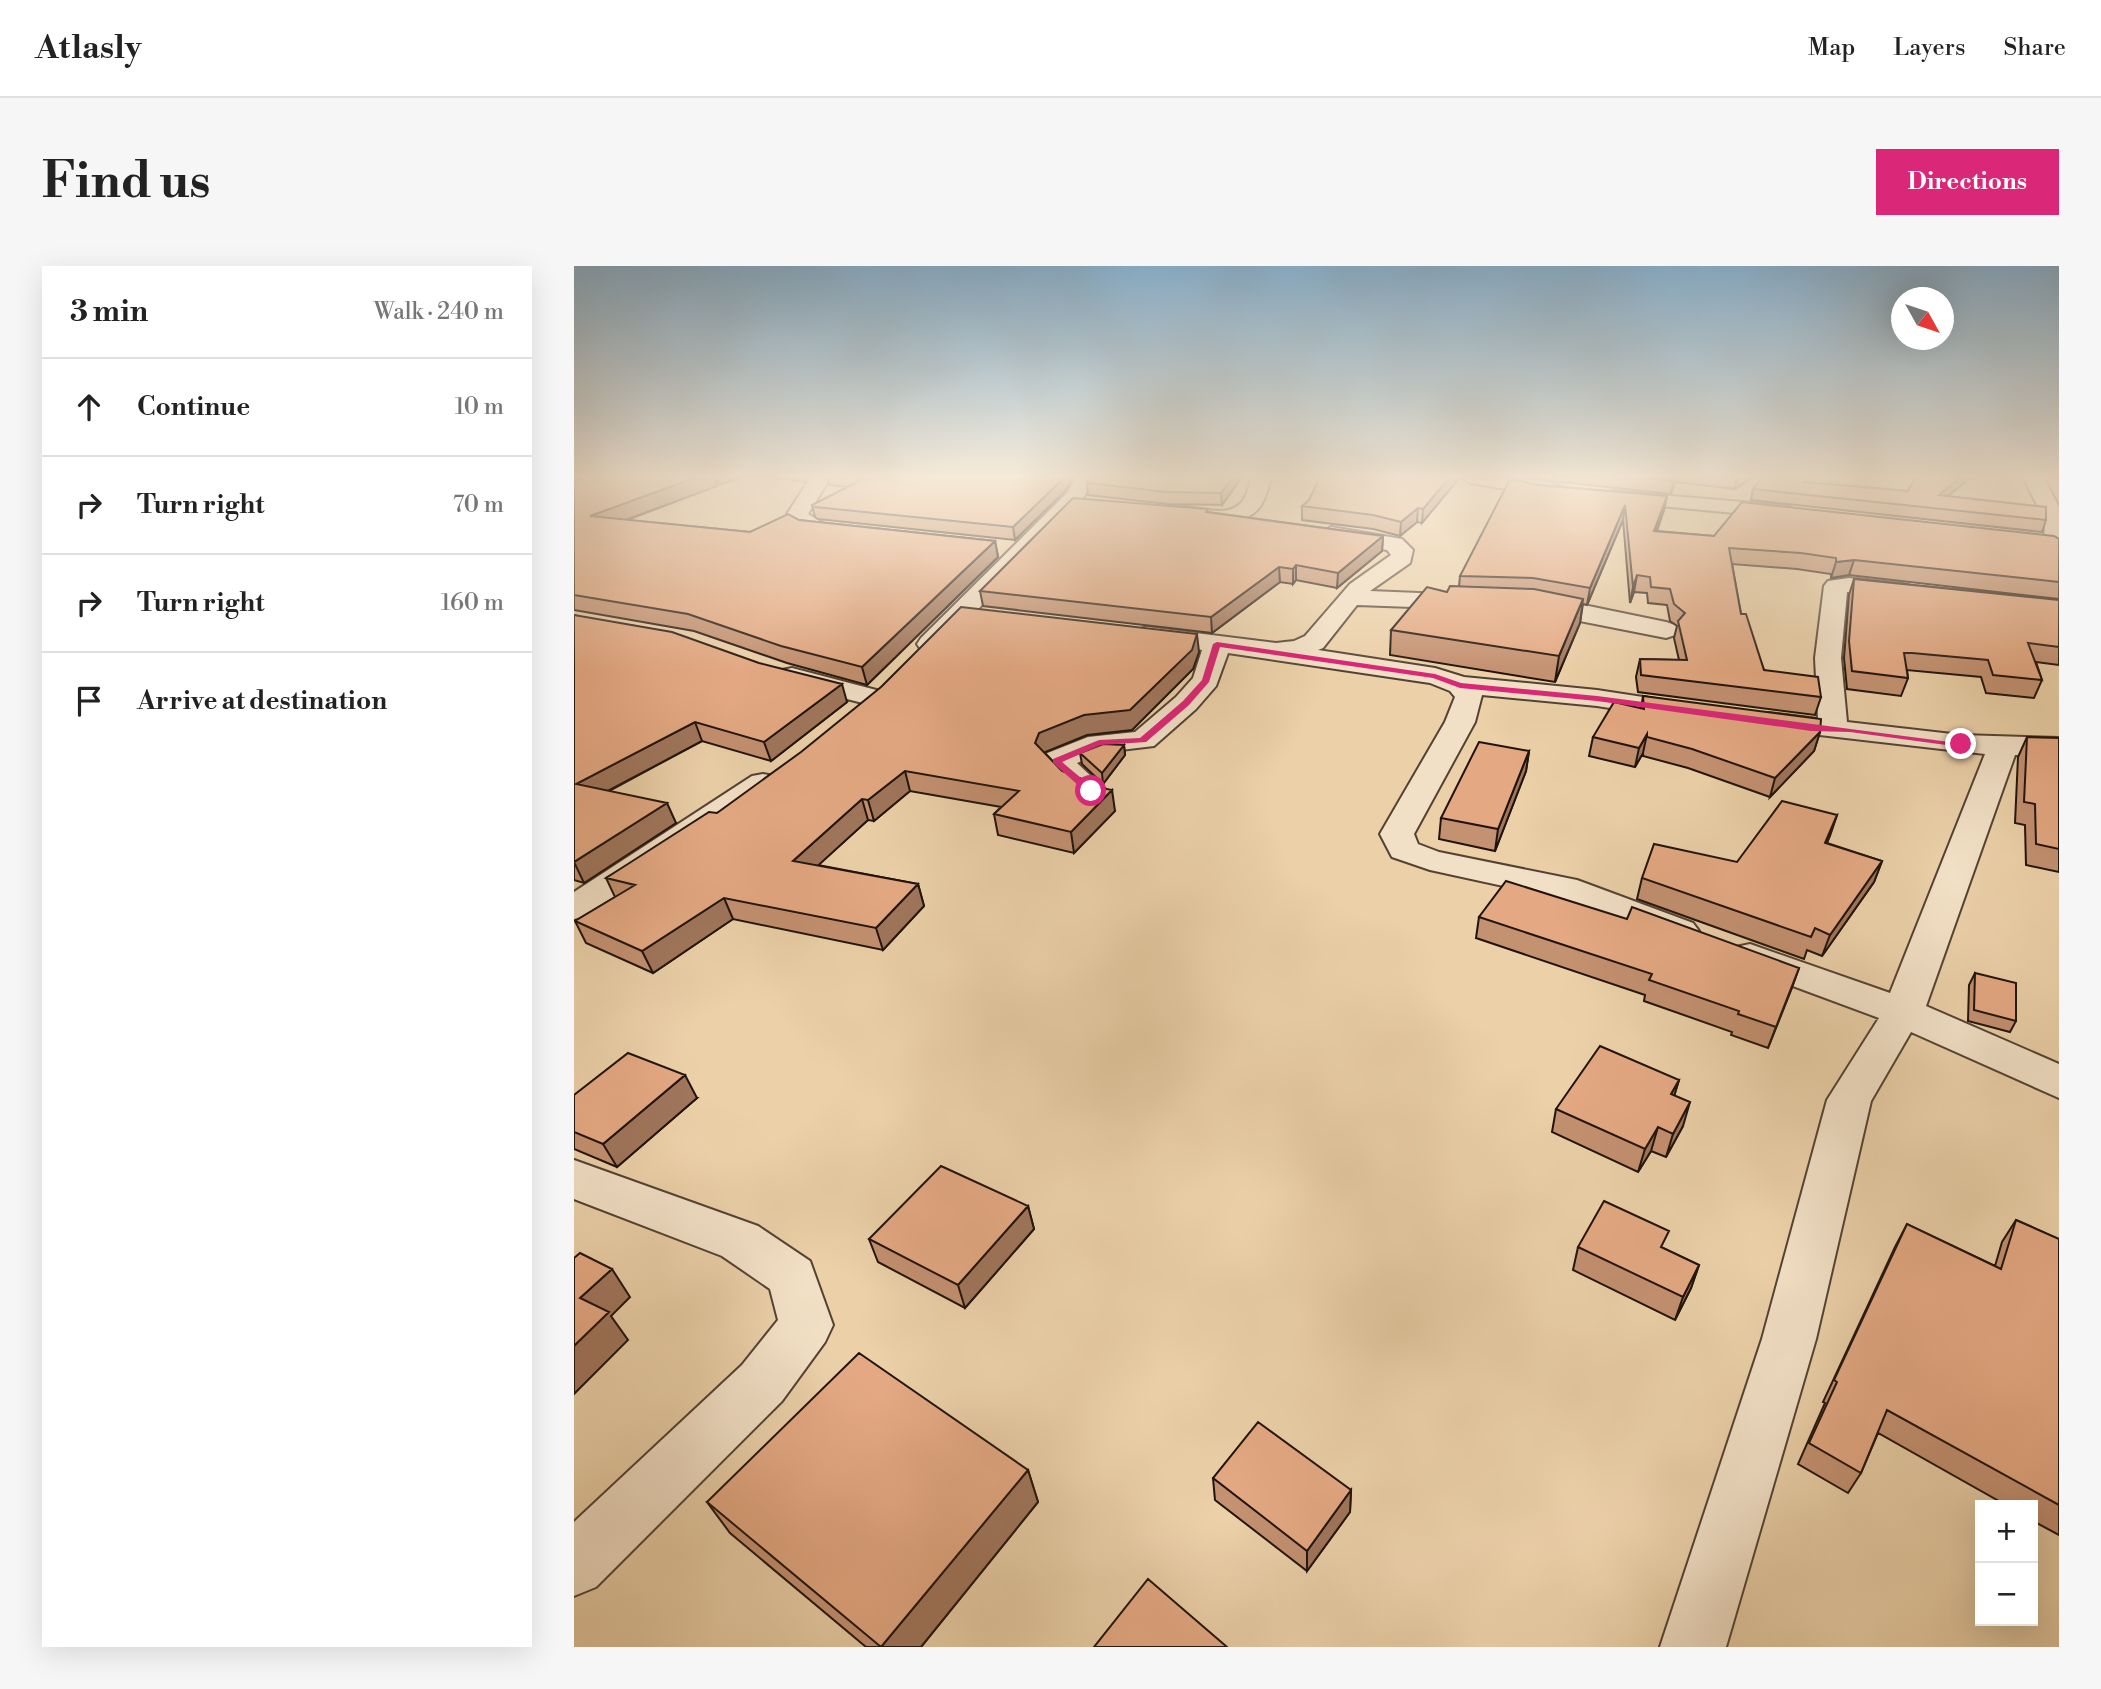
<!DOCTYPE html>
<html lang="en">
<head>
<meta charset="utf-8">
<style>
  :root { --surface:#fff; --page:#f6f6f6; --text:#222; --muted:#767676; --line:#e0e0e0; --accent:#db2777 }
  body { margin:0; font-family:"Libre Bodoni",serif; background:var(--page); color:var(--text) }
  .controls { position:absolute; right:21px; bottom:21px; display:grid; overflow:hidden; border-radius:0px; box-shadow:0 7px 28px #0002 }
  .controls button { width:63px; height:63px; display:grid; place-items:center; padding:0; border:0; border-bottom:2px solid var(--line); background:var(--surface); color:var(--text); font:35px sans-serif }
  .compass { position:absolute; left:1317px; top:21px; width:63px; height:63px; border-radius:50%; background:var(--surface); box-shadow:0 7px 28px #0002; rotate:130deg }
  .stop { position:absolute; width:21px; height:21px; margin:-16px; border:5px solid #db2777; border-radius:50%; background:#fff }
  .stop.end { background:#db2777; border-color:#fff; box-shadow:0 2px 7px #0008 }
  .list { margin:0; padding:0; list-style:none }
  h2 { display:flex; justify-content:space-between; align-items:center; height:91px; margin:0; padding:0 28px; font-size:30px }
  h2 small { font-size:23px; font-weight:400; color:var(--muted) }
  .list li { display:grid; grid-template-columns:46px 1fr auto; gap:21px; align-items:center; box-sizing:border-box; height:98px; padding:0 28px; border-top:2px solid var(--line) }
  .list b { display:block; font-size:26px; white-space:nowrap }
  .list em { font-size:23px; font-style:normal; color:var(--muted) }
  .icon { flex:none; width:38px; height:38px; fill:none; stroke:currentColor; stroke-width:2; stroke-linecap:round; stroke-linejoin:round }
  .map { position:relative; flex:none; width:1485px; height:1381px; overflow:hidden; border-radius:0px }
  header { display:flex; align-items:center; gap:42px; box-sizing:border-box; height:98px; padding:0 35px; background:var(--surface); border-bottom:2px solid var(--line) }
  header strong { font-size:33px }
  nav { display:flex; gap:38px; margin-inline-start:auto; font-size:24px }
  .intro { display:flex; align-items:center; justify-content:space-between; box-sizing:border-box; height:168px; padding:0 42px }
  h1 { margin:0; font-size:49px }
  .button { padding:18px 32px; border-radius:0px; background:var(--accent); color:#fff; font-size:24px; font-weight:700 }
  main { display:flex; gap:42px; padding:0 42px }
  aside { flex:1; background:var(--surface); border-radius:0px; box-shadow:0 7px 28px #0002 }
  .map>svg:first-child { display:block }
  .lines { fill:none; stroke-linecap:round; stroke-linejoin:round }
  .minor-casing { stroke:#534234; stroke-width:4 }
  .minor { fill:#f2e0c6; fill-rule:evenodd }
  .wall { fill:#c49171; stroke:#20130d; stroke-width:2 }
  .shaded-wall { fill:#a0765c; stroke:#20130d; stroke-width:2 }
  .building { fill:#e4a983; stroke:#20130d; stroke-width:2 }
  .route { fill:#db2777 }
</style>
</head>
<body>
<header>
<strong>Atlasly</strong>
<nav><a>Map</a><a>Layers</a><a>Share</a></nav>
</header>
<div class="intro"><h1>Find us</h1><a class="button">Directions</a></div>
<main>
<aside>
<h2>3 min<small>Walk · 240 m</small></h2>
<ul class="list">
<li><svg class="icon" aria-label="ahead" viewBox="0 0 24 24"><path d="M12 20V5M6 11l6-6 6 6"/></svg><div><b>Continue</b></div><em>10 m</em></li>
<li><svg class="icon" aria-label="right" viewBox="0 0 24 24"><path d="M7 20v-9h11M14 6l5 5-5 5"/></svg><div><b>Turn right</b></div><em>70 m</em></li>
<li><svg class="icon" aria-label="right" viewBox="0 0 24 24"><path d="M7 20v-9h11M14 6l5 5-5 5"/></svg><div><b>Turn right</b></div><em>160 m</em></li>
<li><svg class="icon" aria-label="arrive" viewBox="0 0 24 24"><path d="M6 21V4h12l-3 4 3 4H6"/></svg><div><b>Arrive at destination</b></div></li>
</ul>
</aside>
<div class="map">
<svg width="1485" height="1381" viewBox="0 0 1485 1381">
  <rect width="100%" height="100%" fill="#ebd0a8"/>
  <filter id="stains"><feTurbulence type="fractalNoise" baseFrequency=".00286" numOctaves="4"/><feColorMatrix values="0 0 0 0 .2 0 0 0 0 .09 0 0 0 0 .02 0 0 0 .5 -.17"/></filter>
  <radialGradient id="worn" r=".72"><stop offset=".6" stop-color="#630" stop-opacity="0"/><stop offset="1" stop-color="#630" stop-opacity=".3"/></radialGradient>
  <g class="lines">
    <g class="minor-casing">
      <path id="minor" d="M237 211H257L234 248 250 258 283 262 286 267 283 272C258 278 227 269 213 248Z
        M502 211H522L508 234 365 384H347L343 378 347 372 493 227Z
        M678 211H698C693 223 691 238 681 246 667 260 603 262 592 246 604 229 647 258 667 237 673 231 675 219 678 211Z
        M887 211C909 211 981 210 994 226L984 232 897 217Z
        M1449 211H1469L1485 241V283L1473 282 1470 277 1471 255Z
        M1040 225 1214 240 1224 246 1214 252 1033 235 1030 231Z
        M757 261 828 273 839 284 836 297 796 325 894 329 903 331 906 336 903 341 894 343 783 339 749 382 744 384 861 402 890 411 1023 424 1128 440 1132 446 1128 452 1118 455 1023 440 908 429 901 456 840 568 844 578 865 586 1003 614 1119 657 1125 665 1119 673 1106 677 1093 673 980 631 856 604 818 591 806 568 871 456 881 431 876 425 856 417 654 387 642 420 622 443 580 480 530 486 503 497 533 525 528 532C504 538 480 514 467 495L471 488 514 471 561 466 602 431 619 412 628 384 564 374 560 369 564 364 573 361 702 377 720 375 731 370 776 318 817 289 813 284 749 273 746 268Z
        M1275 312 1329 318 1337 320 1341 325 1337 330 1329 332 1273 326 1267 392 1273 456 1387 469 1485 472V490L1441 489 1352 740 1485 798V832L1337 766 1297 835 1242 1073 1152 1381H1086L1188 1073 1253 834 1305 752 1162 699 1157 690 1162 681 1176 678 1316 727 1411 488 1185 462 1180 456 1185 450 1195 447 1244 453 1241 392 1250 320 1254 315Z
        M954 331 1000 337 1092 356 1101 359 1105 364 1101 369 1092 372 945 343 942 338 945 333Z
        M218 402 310 426 314 432 310 438 300 440 208 416 204 410 208 404Z
        M189 508 200 510 205 517 200 524 13 650 0 653V626L178 510Z
        M0 894 184 960 236 995 259 1059 251 1076 208 1135 22 1321 0 1330V1256L168 1099 204 1054 196 1023 148 990 0 933Z"/>
    </g>
    <use href="#minor" class="minor"/>
  </g>
  <path class="wall" d="M10 211H167L145 219 141 214 143 220 53 254 176 266 225 254 421 275 424 291 293 419 213 397 120 365 0 344V214Z
    M196 211H235L231 216Z
    M253 211H500L491 225 441 274 244 253 241 251 238 239 274 221 255 219Z
    M668 211 648 239 593 238 514 229 513 217Z
    M886 211 848 257 843 256 826 270 799 263 728 254V240Z
    M942 211H1179L1161 223 1101 216 1097 228Z
    M1342 211H1397L1374 230 1472 254 1468 266 1177 234 1179 223 1231 216 1334 225Z
    M964 219 1093 230 1090 244 1083 265 1140 270 1485 273V333L1275 309 1257 312V308L1223 303 1158 298 1167 348 1190 404 1247 431 1241 449 1064 426 1062 411 1066 393 1105 394 1100 372 1103 360 1096 355 1093 339 1074 337 1073 327 1060 326 1056 337 1049 254 1013 339 1009 338 1006 357 981 416 816 389 817 364 873 326 885 321 886 310Z
    M634 246 809 270 808 285 763 322 722 314 719 318 706 316 638 367 409 340 406 325Z
    M1280 313 1485 334V399L1462 396 1468 414 1460 432 1412 427 1407 411 1333 404 1334 412 1327 430 1273 423 1270 392 1275 329Z
    M0 349 273 436 197 495 128 475 35 525 102 557 10 617 0 614Z
    M625 386 619 403 558 464 513 469 470 486 488 505 520 518V520L541 545 500 587 424 569 420 548 427 541 336 525 300 555 294 554 244 599 344 618 350 640 309 684 159 653 79 707 12 677 1 655 41 631 32 612 143 547Z
    M1069 430 1246 466 1240 485 1196 531 1114 502 1069 490V487L1061 501 1015 490 1019 471 1067 442Z
    M1453 471 1485 472V606L1452 599 1451 559 1441 557 1444 491Z
    M550 479 551 489 529 518 508 498 506 487Z
    M955 485 952 505 921 585 865 573 867 552Z
    M1263 549 1253 577 1308 595 1300 616 1248 690 1233 684 1230 693 1063 633 1068 612 1163 596Z
    M905 651 1225 702 1194 782 1157 769 1158 766 1070 735 1071 729 902 672Z
    M1401 707 1442 755 1436 766 1394 755 1395 719Z
    M1105 814 1100 830 1109 860 1092 891 1077 885 1064 906 978 866 982 843Z
    M0 829 123 832 43 901 0 883Z
    M454 940 460 963 391 1042 304 996 295 973Z
    M1442 954 1485 973V1269L1459 1255V1239H1432L1304 1167 1287 1207 1274 1227 1224 1198 1251 1137 1249 1136 1321 981 1333 958 1421 1000 1428 976Z
    M1004 981 1089 982 1125 999 1117 1022 1101 1054 999 1004Z
    M454 1204 464 1236 347 1381H292L156 1267 133 1236Z
    M639 1212 777 1224 776 1246 733 1305 641 1234Z"/>
  <path class="shaded-wall" d="M123 211H140L143 220 22 265 16 250Z
    M143 211H167L145 219Z
    M491 211H500L491 225 441 274 439 261Z
    M659 211H668L648 239 647 227Z
    M876 211H886L848 257 849 243Z
    M1100 211H1102L1101 216 1097 228Z
    M1163 211H1179L1161 223Z
    M1387 211H1397L1361 241 1365 229Z
    M1093 230 1090 244 1077 280 1080 265Z
    M1051 239 1049 254 1013 339 1016 322Z
    M844 242 843 256 826 270 827 256Z
    M809 270 808 285 763 322 764 307Z
    M421 275 424 291 293 419 288 401Z
    M1280 294 1275 309 1257 312 1262 296Z
    M722 299V314L719 318V303Z
    M705 301 706 316 638 367 637 351Z
    M1063 309 1060 326 1056 337 1059 321Z
    M1009 333 1006 357 981 416 985 390Z
    M623 368 625 386 619 403 558 464 513 469 469 487 461 477 465 467Z
    M268 418 273 436 197 495 190 476Z
    M121 456 128 475 11 537 2 518Z
    M1246 466 1240 485 1196 531 1201 512Z
    M1073 468 1069 487 1061 501 1065 482Z
    M550 479 551 489 529 518 528 507Z
    M955 485 952 505 921 585 924 563Z
    M331 505 336 525 300 555 294 534Z
    M538 524 541 545 500 587 497 566Z
    M288 533 294 554 226 616 219 595Z
    M93 537 102 557 10 617 0 596Z
    M1263 549 1256 570 1244 597 1251 577Z
    M1308 595 1300 616 1248 690 1256 669Z
    M344 618 350 640 309 684 302 662Z
    M150 632 159 653 79 707 68 685Z
    M1225 702 1218 722 1194 782 1202 761Z
    M111 809 123 832 43 901 29 878Z
    M1105 814 1098 837 1097 828Z
    M1116 836 1109 860 1092 891 1099 868Z
    M1084 861 1077 885 1064 906 1071 883Z
    M454 940 460 963 391 1042 384 1019Z
    M1125 999 1117 1022 1101 1054 1109 1031Z
    M38 1003 56 1031 37 1050 54 1074 0 1128V1080L6 1032Z
    M454 1204 464 1236 347 1381H307Z
    M777 1224 776 1246 733 1305V1285Z"/>
  <path class="building" d="M10 211H123L16 250 176 266 214 248 225 254 421 275 288 401 207 380 114 348 0 329V214Z
    M292 211H491L439 261 241 241 238 239 293 211Z
    M515 211H659L647 227 592 226 513 217Z
    M746 211H876L849 243 844 242 827 256 799 249 728 240 735 234Z
    M1058 211H1100L1099 215Z
    M1188 211H1227L1232 212 1230 216 1334 225 1342 211H1387L1365 229 1472 241V254L1179 223Z
    M936 213 964 219 1093 230 1080 265 1140 270 1168 236 1480 270 1485 273V316L1280 294 1262 296V292L1227 287 1155 282 1167 348H1172L1190 404 1244 411 1247 431 1067 409 1066 393 1113 394 1104 355 1111 347 1100 338 1096 323 1077 321 1076 311 1063 309 1059 321 1051 239 1016 322 959 312 886 310Z
    M499 232 634 243 632 246 809 270 764 307 722 299 719 303 705 301 637 351 406 325Z
    M1280 313 1485 334V381L1454 377 1468 414 1419 409 1414 394 1338 387H1330L1334 412 1278 405 1275 375Z
    M876 320 960 323 1009 333 985 390 817 364 853 321 873 326Z
    M387 341 623 368 618 384 556 444 510 449 465 467 461 477 488 505 520 518 518 520 538 524 497 566 420 548 445 525 331 505 294 534 288 533 219 595 344 618 302 662 150 632 68 685 1 655 61 619 32 612 135 546 143 547 227 486 307 421Z
    M0 349 98 366 185 397 268 418 190 476 121 456 2 518 93 537 0 596Z
    M1069 430 1247 453 1246 466 1201 512 1118 483 1073 471V468L1065 482 1019 471 1040 436 1070 443Z
    M1453 471 1485 472V583L1462 578 1461 538 1450 536Z
    M905 476 955 485 924 563 867 552Z
    M529 478 550 479 528 507 506 487Z
    M1208 535 1263 549 1251 577 1308 595 1256 669 1241 662 1237 671 1068 612 1080 578 1163 596Z
    M932 615 1053 653 1058 641 1225 702 1202 761 1164 748 1165 745 1075 714 1078 708 905 651Z
    M1401 707 1442 717V755L1400 744Z
    M1026 780 1105 814 1097 828 1116 836 1099 868 1084 861 1071 883 982 843Z
    M54 787 111 809 29 878 0 866V829Z
    M367 900 454 940 384 1019 295 973Z
    M1030 935 1095 965 1087 981 1125 999 1109 1031 1004 981Z
    M1442 954 1485 973V1239L1313 1144 1287 1207 1235 1177 1263 1116 1260 1114 1333 958 1427 1003Z
    M6 987 38 1003 6 1032 35 1046 0 1080V992Z
    M285 1087 454 1204 307 1381 133 1236Z
    M684 1156 777 1224 733 1285 639 1212Z
    M574 1313 653 1381H520Z"/>
  <linearGradient id="sky" x2="0" y2="1"><stop stop-color="#89b4d3"/><stop offset="0.52" stop-color="#f6ead8"/><stop offset="1" stop-color="#f6ead8" stop-opacity="0"/></linearGradient>
  <rect width="1485" height="405" fill="url(#sky)"/>
  <path class="route" d="M643 376 861 408 887 417 1023 430 1391 478 1387 481 1276 466 1237 465 1023 435 886 422 859 412 646 381 635 416 615 439 572 476 527 479 488 496 520 523V527H513L479 497V493L525 474 566 472 609 435 628 414 639 378Z"/>
  <rect width="100%" height="100%" filter="url(#stains)"/>
  <rect width="100%" height="100%" fill="url(#worn)"/>
</svg>
<div class="controls">
<button>+</button>
<button>−</button>
</div>
<svg class="compass" viewBox="-18 -18 36 36"><path d="M0-13l5 13h-10z" fill="#e53935"/><path d="M0 13l5-13h-10z" fill="#767676"/></svg>
<div class="stop" style="left:517px;top:525px"></div>
<div class="stop end" style="left:1387px;top:478px"></div>
</div>
</main>
</body>
</html>
